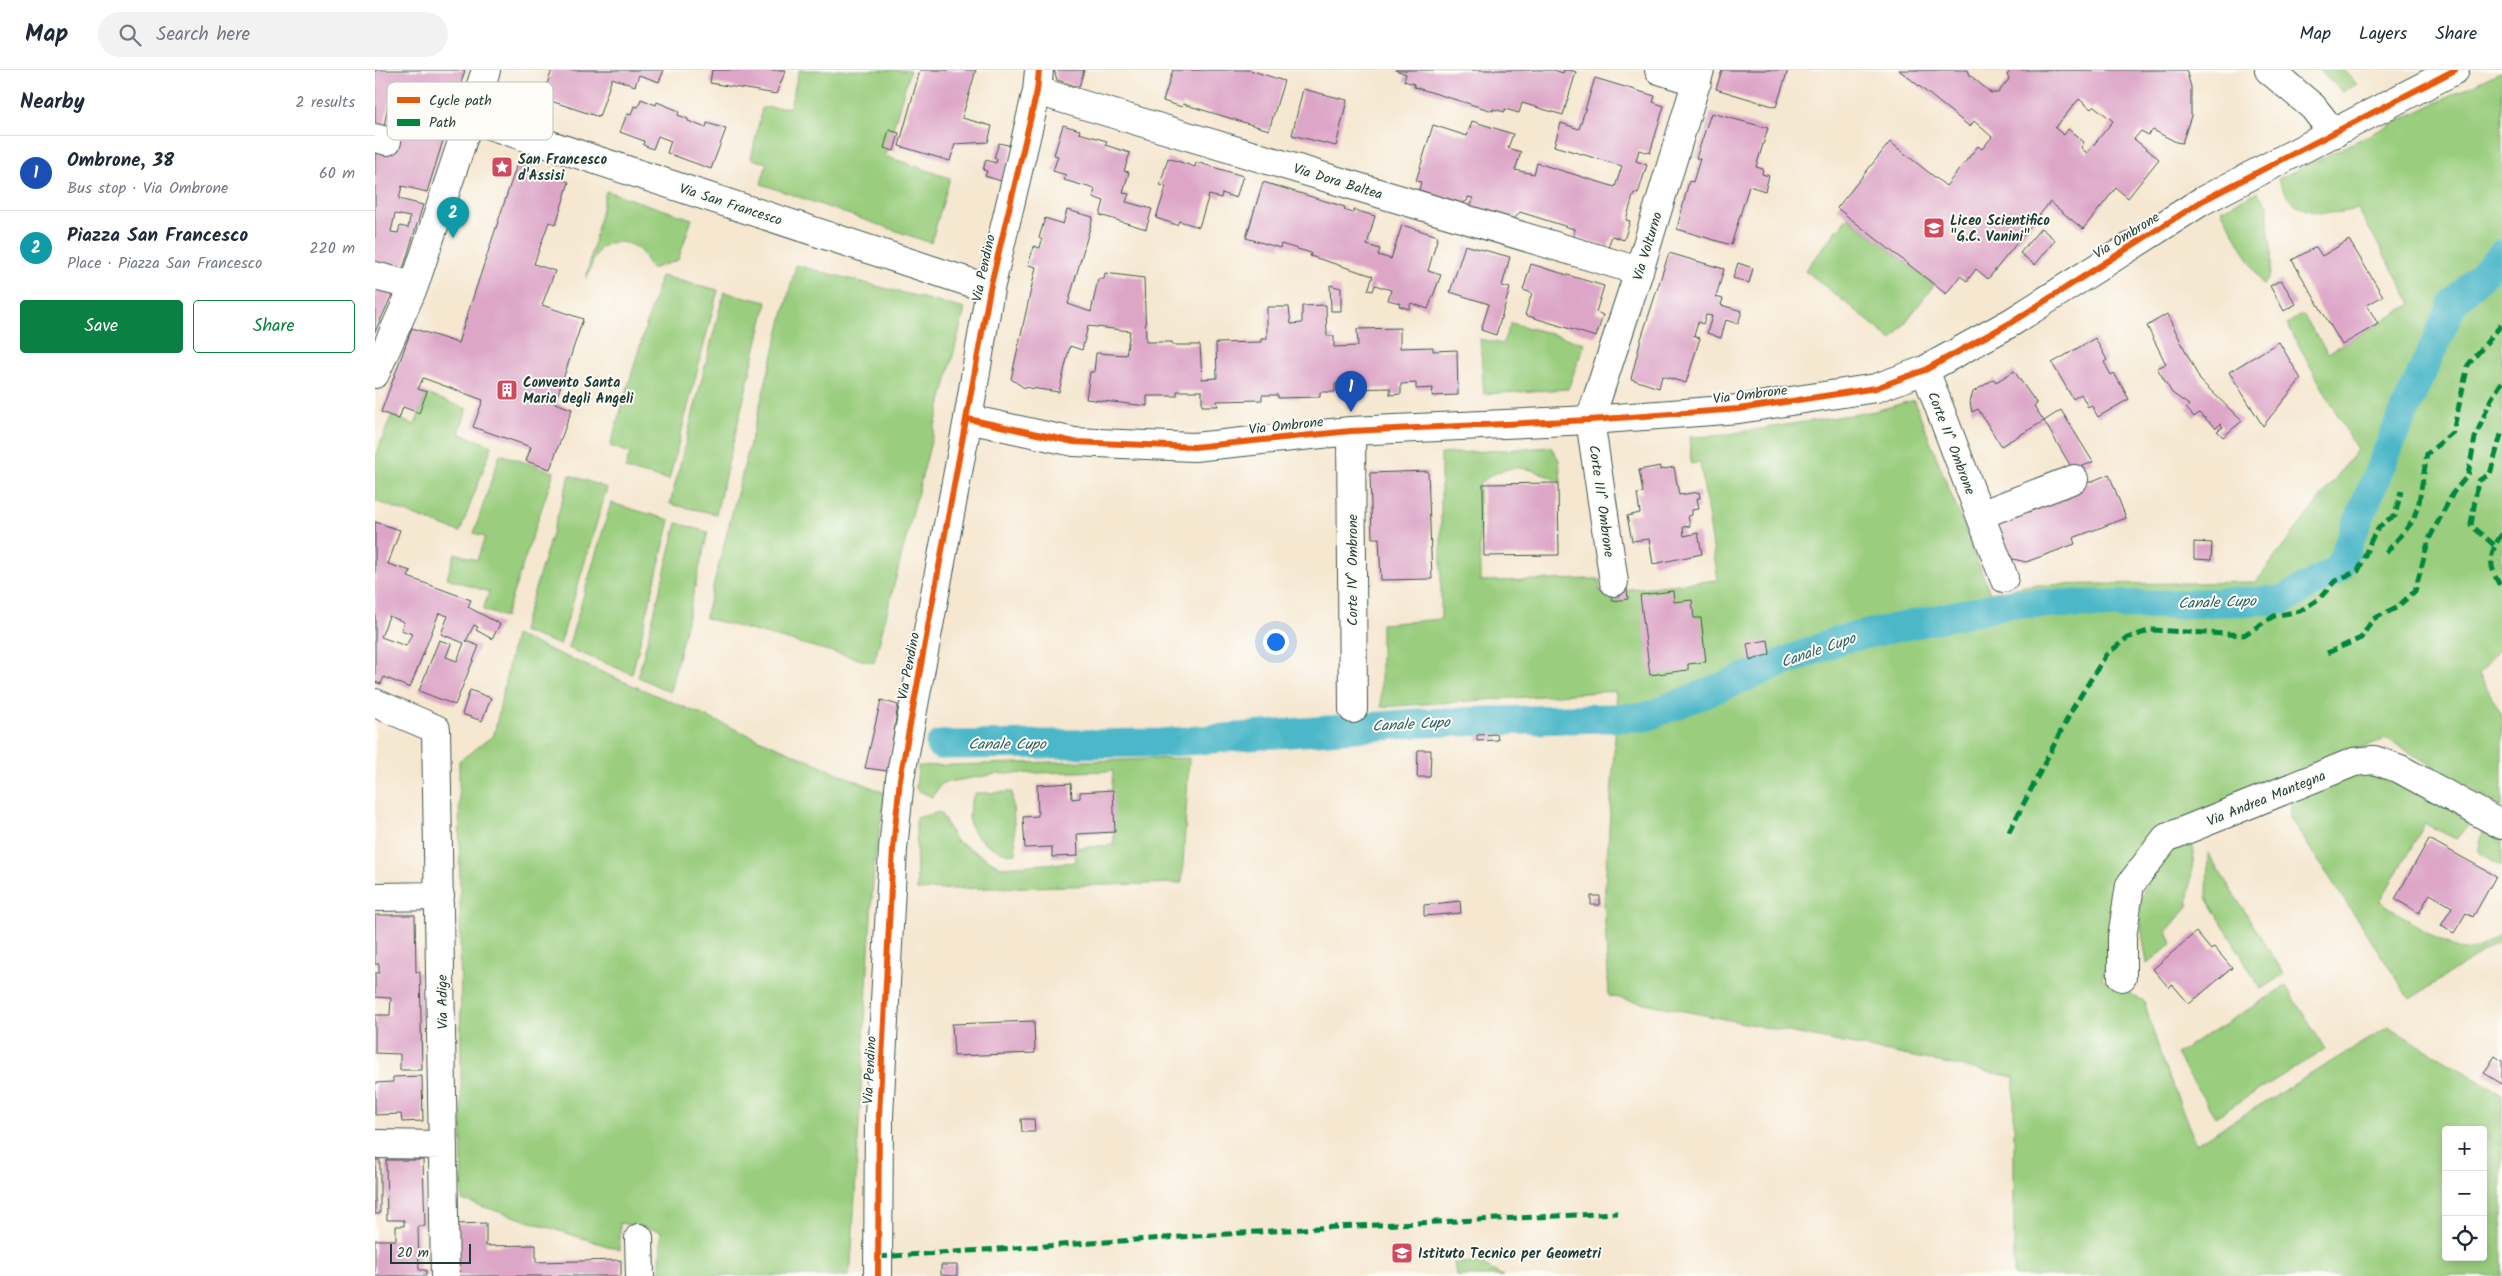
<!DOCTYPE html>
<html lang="en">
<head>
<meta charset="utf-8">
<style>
  :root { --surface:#fff; --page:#f2f2f3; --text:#1f2937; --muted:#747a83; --line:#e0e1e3; --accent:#0b8043 }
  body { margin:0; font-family:Kalam,sans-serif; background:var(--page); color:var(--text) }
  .controls { position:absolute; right:15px; bottom:15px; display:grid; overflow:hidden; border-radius:5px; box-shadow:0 2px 8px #0003 }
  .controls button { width:45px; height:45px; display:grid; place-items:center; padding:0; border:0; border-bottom:1px solid var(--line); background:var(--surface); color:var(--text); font:25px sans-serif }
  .scale { position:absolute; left:15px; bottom:12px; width:81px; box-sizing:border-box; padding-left:5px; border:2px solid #1f3d34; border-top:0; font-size:14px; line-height:18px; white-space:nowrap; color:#1f3d34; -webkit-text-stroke:4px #fdfcf7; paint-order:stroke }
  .you { position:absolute; left:900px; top:571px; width:18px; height:18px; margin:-12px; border:4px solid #fff; border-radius:50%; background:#1a73e8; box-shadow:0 0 0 8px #1a73e833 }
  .badge { display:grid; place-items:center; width:32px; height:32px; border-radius:50%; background:var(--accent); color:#fff; font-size:16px; font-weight:700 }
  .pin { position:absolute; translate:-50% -41px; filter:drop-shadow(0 1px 2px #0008) }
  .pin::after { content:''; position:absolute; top:26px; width:18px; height:15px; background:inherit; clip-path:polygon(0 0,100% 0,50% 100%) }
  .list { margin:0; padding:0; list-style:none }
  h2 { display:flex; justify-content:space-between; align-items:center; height:65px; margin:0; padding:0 20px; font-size:21px }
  h2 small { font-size:16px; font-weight:400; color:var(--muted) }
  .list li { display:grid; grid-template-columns:32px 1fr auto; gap:15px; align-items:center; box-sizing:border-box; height:75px; padding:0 20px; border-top:1px solid var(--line) }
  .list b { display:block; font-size:19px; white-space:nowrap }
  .list p { margin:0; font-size:16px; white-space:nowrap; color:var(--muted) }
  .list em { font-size:16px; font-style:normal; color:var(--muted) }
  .actions { display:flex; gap:10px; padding:15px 20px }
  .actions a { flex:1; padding:11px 0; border:1px solid var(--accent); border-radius:5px; text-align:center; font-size:18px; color:var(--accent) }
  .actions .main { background:var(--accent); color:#fff }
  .icon { flex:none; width:28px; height:28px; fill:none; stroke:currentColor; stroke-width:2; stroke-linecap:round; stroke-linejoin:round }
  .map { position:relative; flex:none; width:2127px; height:1206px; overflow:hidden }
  header { display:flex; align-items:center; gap:30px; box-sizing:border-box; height:70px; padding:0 25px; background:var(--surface); border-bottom:1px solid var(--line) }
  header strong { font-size:24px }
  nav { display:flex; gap:28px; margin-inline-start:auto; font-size:18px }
  .search { width:350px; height:45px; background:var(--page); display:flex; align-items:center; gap:12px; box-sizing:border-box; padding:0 18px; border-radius:28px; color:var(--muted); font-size:19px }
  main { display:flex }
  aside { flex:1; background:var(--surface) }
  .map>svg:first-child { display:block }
  .green { fill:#9acd7e; stroke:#5c8559; fill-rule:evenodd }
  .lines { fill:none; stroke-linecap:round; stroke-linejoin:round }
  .canal { stroke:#4cb7c8; stroke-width:29 }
  .building { fill:#dda6c7; fill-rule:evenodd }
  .minor-casing { stroke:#3f564b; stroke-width:30 }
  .tertiary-casing { stroke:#3f564b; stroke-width:30 }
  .minor { stroke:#fff; stroke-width:28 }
  .tertiary { stroke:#fff; stroke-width:28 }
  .quiet { stroke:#00873e; stroke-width:5; stroke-dasharray:10 5; stroke-linecap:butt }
  .cycleway-casing { stroke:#fdfcf7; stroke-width:9 }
  .cycleway { stroke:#e8590c; stroke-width:6 }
  .labels { text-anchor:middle; stroke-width:4; stroke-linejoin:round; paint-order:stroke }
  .poi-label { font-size:14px; font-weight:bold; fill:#1f3d34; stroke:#fdfcf7; text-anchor:start }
  .street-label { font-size:14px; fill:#1f3d34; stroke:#fdfcf7 }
  .water-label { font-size:15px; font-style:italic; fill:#2c6260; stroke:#fdfcf7 }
  .key { fill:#fdfcf7; stroke:#bac3bc; stroke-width:1 }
  .key-label { font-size:14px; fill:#1f3d34 }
</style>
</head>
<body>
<header>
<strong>Map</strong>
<div class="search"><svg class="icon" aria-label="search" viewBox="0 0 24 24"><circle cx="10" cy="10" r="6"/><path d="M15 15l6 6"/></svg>Search here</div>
<nav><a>Map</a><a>Layers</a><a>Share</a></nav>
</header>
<main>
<aside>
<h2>Nearby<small>2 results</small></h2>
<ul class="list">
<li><span class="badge" style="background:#1a4fb4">1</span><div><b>Ombrone, 38</b><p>Bus stop · Via Ombrone</p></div><em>60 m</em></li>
<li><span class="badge" style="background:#0f9aa8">2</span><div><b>Piazza San Francesco</b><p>Place · Piazza San Francesco</p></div><em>220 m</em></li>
</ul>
<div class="actions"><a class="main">Save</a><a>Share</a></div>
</aside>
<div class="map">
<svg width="2127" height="1206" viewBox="0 0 2127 1206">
  <rect width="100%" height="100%" fill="#fdfcf7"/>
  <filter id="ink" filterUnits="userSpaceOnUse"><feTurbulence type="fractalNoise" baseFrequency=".02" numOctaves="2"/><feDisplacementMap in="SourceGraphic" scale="10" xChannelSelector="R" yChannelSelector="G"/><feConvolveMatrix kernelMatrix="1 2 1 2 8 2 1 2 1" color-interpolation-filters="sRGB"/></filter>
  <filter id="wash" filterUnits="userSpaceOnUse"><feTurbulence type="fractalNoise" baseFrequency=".0096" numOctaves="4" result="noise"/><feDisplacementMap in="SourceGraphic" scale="20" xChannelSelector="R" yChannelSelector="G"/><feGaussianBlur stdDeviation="1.12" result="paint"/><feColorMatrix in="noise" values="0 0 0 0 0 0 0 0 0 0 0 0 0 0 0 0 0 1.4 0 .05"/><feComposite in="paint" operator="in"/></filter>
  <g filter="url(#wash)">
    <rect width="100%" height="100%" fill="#f5e7d0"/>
    <path class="green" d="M424 0H535L510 86 575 108 556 173 386 114 392 93 376 89 387 38 415 37Z
      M1944 0H1968L1982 14 1968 22Z
      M2127 1V575L2104 604 2127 645V738L2011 668 1780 765 1740 864 1727 909 1769 931 1786 986 1821 1074 2013 957 2127 1024V1206H1639V1007L1234 926 1229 834 1242 637 1240 621 1006 637V554L1066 549V384L1176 377 1184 390 1186 412C1150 396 1138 390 1104 413L1105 511 1224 509 1225 522 1343 510 1325 392 1316 394 1315 367 1340 366 1500 341 1539 330 1615 523 1656 515 1881 512 1982 380 1912 254 1927 244 1953 283 2037 234 1983 139C1948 146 1919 148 1903 109ZM2071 1060H2108V1187H2071Z
      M231 121 317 149 303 190 276 199C273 194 270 187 266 182 254 169 231 168 222 183 217 191 215 201 211 209Z
      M1882 122 1893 135C1891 156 1900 186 1895 204 1894 208 1891 211 1888 215L1846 140Z
      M1473 147 1559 215 1517 270 1430 200Z
      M421 195 590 239 499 593 330 548Z
      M286 206 343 220 294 410 250 399 255 383 235 376Z
      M349 222 392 232 341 444 295 434Z
      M1136 253 1210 273 1193 319 1109 324 1105 269 1127 274Z
      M52 324 92 339 84 363 117 376 85 462 0 431V388L16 346 40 355Z
      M125 384 179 402 130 547 108 540 114 522 72 508 80 483 102 490 110 467 99 463Z
      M195 405 232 418 185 575 147 561Z
      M236 433 295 450 257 604 193 578Z
      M302 453 333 462 295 622 263 607Z
      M140 565 510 723 499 794 476 1195 473 1206H302L285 1201 286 1161 245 1153V1180L87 1130 84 691 119 665Z
      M814 688 807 813 542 820 541 748 565 742 580 770 626 797 701 792 700 778 739 775 736 725 738 701 622 704 567 713 557 727 541 719 543 696Z
      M1991 701 2011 704 2097 751 2081 769 2050 754 2005 831C2024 843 2070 877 2090 880 2103 882 2119 870 2127 861V870L2035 929 1915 748 1916 729Z
      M637 722 641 784C627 785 602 771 596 757 592 746 595 732 600 723Z
      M2109 758 2127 767V796L2103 782Z
      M1816 766 1819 782 1813 836 1792 861 1797 874 1772 894C1767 857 1757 833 1779 800 1792 780 1796 777 1816 766Z
      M1833 783 1909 904 1886 919 1832 828Z
      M1911 916 1950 979 1840 1047 1801 984Z
      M1079 1193H1104L1128 1206H1081Z"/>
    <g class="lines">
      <path class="canal" d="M565 675 785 673 1044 653 1271 647 1464 570 1638 533 1771 535 1908 530 1963 499 2021 360 2078 234 2127 184"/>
    </g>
    <g id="blocks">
      <path class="building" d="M0 0H90L52 122 27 116 24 129 48 135 27 202 0 196V74L14 77 26 24 16 22 8 61 0 60ZM20 144 35 147 33 158 25 156 23 163 16 162Z
        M177 0H289L284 12 264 5 260 16 237 8 224 47 167 28Z
        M337 0H411L401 24 335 13Z
        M545 0H601L587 48 617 56 613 72 580 74 575 91 524 76Z
        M679 0H709L704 17 682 10Z
        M798 0H875L909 11 894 60 808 34 807 37 788 31Z
        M1020 0H1179L1188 3 1189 0H1195L1201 2 1188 45 1147 33 1144 43 1130 39V42L1118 39V41L1039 17V14L1029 11 1031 4Z
        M1347 0H1413L1401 37 1341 19Z
        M1524 0H1593L1595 5 1616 23H1623L1634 9 1632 5 1636 0H1811L1816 17V46L1807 73 1801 72 1778 60 1773 65 1766 61 1759 69 1784 89 1753 128 1741 118 1708 159 1675 132 1613 209 1601 199 1592 211 1585 206 1571 224 1462 138 1515 72 1571 116 1603 76 1607 79 1617 67 1599 51 1595 57ZM1704 29 1716 39 1719 36 1738 51 1712 83 1706 78 1709 72 1693 59 1689 65 1680 58Z
        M1220 8 1280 26 1278 32 1289 36 1275 83 1264 80 1261 91 1272 95 1263 124 1259 123 1251 150 1255 151 1249 170 1237 166 1233 177 1199 167V159L1145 142 1139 149 1096 136 1098 128 1093 127 1092 131 1087 133 1044 120 1046 112 1041 111 1058 55 1092 66 1097 51 1138 64 1133 78 1146 82 1140 100 1159 104 1162 93 1240 117 1247 96 1179 76 1186 53 1204 59Z
        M928 19 972 30 961 76 917 65Z
        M266 29 281 35 282 32 304 41 303 45 313 49V51L331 58 332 53 351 59 336 99 292 83 296 71 283 66 278 79 268 75 269 71 245 62 252 44 256 45 259 36 263 37Z
        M1336 43 1393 58 1381 97 1388 99 1387 104 1394 106 1390 121 1374 116 1356 175 1302 159 1314 111 1318 112 1325 89 1321 88Z
        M688 55 705 60 704 63 732 71 730 75 755 83 749 101 754 102 748 123 754 124 751 132 777 139 771 159 725 145 729 131 718 127 720 119 689 110 691 105 678 101 683 86 679 85Z
        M514 60 524 63 519 81 509 78Z
        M624 73 637 76 629 112 610 106 612 101 608 100 611 90 621 93 622 89 619 88Z
        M793 88 820 97 821 92 868 106 861 128 847 123 846 128 834 125 824 157 804 151 802 155 781 148 791 117 785 115Z
        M142 94 194 112 181 154 174 152 159 194 180 201 167 235 208 249 180 333 197 339 175 399 151 391 156 377 98 357 108 330 48 308 43 319 52 322 44 343 28 337 24 349 6 342 37 258 83 273Z
        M888 112 970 137 969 140 978 143 979 140 1000 146 992 175 1005 179 1003 185 1016 189 1027 155 1063 166 1053 201 1066 205 1053 239 1036 233 1034 239 1024 236 1025 233 1013 230 1016 220 1000 215 998 221 993 220 998 206 935 186 936 183 906 174 905 178 871 168Z
        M692 140 718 147 693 234 716 242 723 209H729L730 203 769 208 771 272H797V275H825L827 309 842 308 841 273 886 272V269H892V237H914L916 254 927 253V236L951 235 952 266H959V277L983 276 982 259 1025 258V278L1058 277V281L1082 280 1083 325 1057 326 1058 318 1041 319V313L1026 314V324L1015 325V318L971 319V313H965L960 314V322H945V327L903 328V325H887V330L842 331 843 336H827V321H802V326H772V336L711 329 715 302H719L721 283 751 285 755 261 713 256 707 280 695 276 684 322 648 317 636 309 661 197 653 195 659 176 665 178 667 170 664 168 670 148 688 154Z
        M1666 158 1680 170 1660 195 1645 183Z
        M1974 170 2008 226 1992 235 2003 254 1967 275 1917 190 1941 177 1947 186Z
        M1090 175 1135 187 1127 216 1135 218 1121 265 1106 260 1114 234 1075 222Z
        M1294 183 1349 199 1341 227 1348 229 1346 235 1367 241 1363 254 1351 250 1346 268 1332 263 1337 246 1331 245 1328 254 1323 252 1319 266 1325 268 1311 313 1287 306 1284 318 1256 309 1266 269Z
        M1363 193 1378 198 1374 213 1358 208Z
        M1156 194 1229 216 1221 242 1228 245 1221 267 1150 245 1157 223 1148 220Z
        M1906 210 1921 234 1909 241 1895 216Z
        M0 214 20 218 0 262Z
        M955 215 966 218V241H956Z
        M1792 244 1825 310 1867 351 1848 367 1842 361 1848 357 1845 354 1841 358 1824 343 1819 347 1811 338 1814 335 1797 323 1782 298 1791 294 1772 256Z
        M1720 268 1732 290 1729 292 1736 305 1739 303 1754 329 1723 347 1716 335 1713 337 1706 324 1698 329 1677 293Z
        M1904 272 1926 309 1888 356 1854 302Z
        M1639 301 1662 334 1659 336 1669 351 1686 340 1718 392 1698 400 1669 351 1626 376 1603 339 1597 342 1595 332 1598 322 1619 309 1621 312Z
        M1285 396V400L1299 397 1304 425 1324 422 1325 428H1322L1324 439 1317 440V445L1313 446 1315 456 1308 457 1309 466 1323 463 1327 484 1278 494 1274 469 1257 471 1252 446 1265 443 1262 424 1268 423 1264 400Z
        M1053 401 1057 509 1006 510 1004 468H997L995 403Z
        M1734 404 1751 448 1698 468 1700 474 1651 492 1634 488 1620 452Z
        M1183 413 1184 485 1109 486 1108 414Z
        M0 452 25 460 13 494 36 501 33 507 96 530 93 537 125 554 117 569 101 560 103 557 99 555 91 571 104 576 80 635 44 621 64 570 76 574 71 587 82 591 89 573 66 564 73 546 64 543 35 618 9 607 6 614 0 612ZM14 546 29 552 26 560 37 564 31 576 6 567Z
        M1819 472 1837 473 1836 490 1819 489Z
        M1252 518 1253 529 1237 531 1235 520Z
        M1298 521 1299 532 1317 530 1319 548H1326L1331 592 1313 594V600L1275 605 1265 525Z
        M1393 570 1395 584 1375 591 1372 574Z
        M95 620 116 628 107 651 87 644Z
        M506 630 523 635 513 701 490 698Z
        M1122 664 1123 670 1102 671V665Z
        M1043 680H1056L1055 707H1042Z
        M696 713 697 729 705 728V722L738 720 740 762 702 764 703 786 677 787V777L650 778 648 747 663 746 662 715Z
        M2054 769 2121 806 2098 847 2091 843 2079 863 2066 856 2077 837 2055 824 2044 843 2020 829Z
        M1216 826H1225V835H1216Z
        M1085 831 1086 843 1049 846V835Z
        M0 845H40L41 902H45L47 1000H25V984L0 983V945H15L16 928 0 927V903H4V894H0Z
        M1821 862 1836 880 1839 877 1857 898 1814 934 1797 914 1794 918 1778 899Z
        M659 951 660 983 579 986 577 954Z
        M2120 986 2127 991V1014L2109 1003Z
        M47 1006 48 1051 27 1052 26 1044 0 1045V1013L18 1012V1007Z
        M646 1049H659L660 1062H647Z
        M0 1090H5V1144H0Z
        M11 1090H48L50 1156H43L44 1200H51V1206H0V1170H21V1156H29V1150H12Z
        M111 1153V1176L161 1175V1192L246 1190V1206H82L81 1154Z
        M566 1195H582V1206L566 1205Z"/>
    </g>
  </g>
  <g filter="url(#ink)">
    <use href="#blocks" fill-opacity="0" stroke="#3f564b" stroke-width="1"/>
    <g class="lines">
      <g class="minor-casing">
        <path id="minor" d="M1284 0 1322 12
          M1894 0 1938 37 1959 64
          M662 21 1264 201
          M96 49 615 219
          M0 68 12 71
          M0 206 39 216
          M1550 300 1629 508
          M0 304 39 216 111 0
          M593 349 615 219 662 21 664 0
          M976 361 978 639
          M1605 445 1699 409
          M1239 512 1215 350 1264 201 1325 0
          M0 633 61 659 70 1206
          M0 827 65 826
          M1747 907V867L1755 815 1791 768 1979 692 1999 690 2025 699 2127 755
          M0 1074 68 1075
          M264 1168 265 1206"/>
      </g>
      <g class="tertiary-casing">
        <path id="tertiary" d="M503 1206 504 1046 518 779 525 709 593 349 699 372 819 377 976 361 1215 350 1364 339 1501 318 1550 300 1637 252 1827 131 2080 0"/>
      </g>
      <use href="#minor" class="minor"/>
      <use href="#tertiary" class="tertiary"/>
      <path class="quiet" d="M2127 464C2112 485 2114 497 2127 519
        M2119 475 2096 455 2103 411 2115 404 2127 361
        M2011 483 2038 451 2044 432 2052 384 2078 362 2093 295 2127 254
        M1952 583 1986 568 1998 549 2021 538 2040 521 2054 469 2078 423 2093 405 2100 368 2116 329 2127 312
        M1634 762 1698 638 1731 585 1752 568 1776 560 1869 565 1899 546 1925 541 1945 528 1960 511 1983 501C1994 480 1996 456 2020 446L2026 421
        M503 1187 943 1158 1243 1143"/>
      <g class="cycleway-casing">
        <path id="cycleway" d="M593 349 699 372 819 377 976 361 1215 350 1364 339 1501 318 1550 300 1637 252 1827 131 2080 0
          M503 1206 504 1046 518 779 525 709 615 219 662 21 664 0"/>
      </g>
      <use href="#cycleway" class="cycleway"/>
    </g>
  </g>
  <defs>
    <g id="sight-square" transform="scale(1.125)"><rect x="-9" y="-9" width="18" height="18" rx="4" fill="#d1495b" stroke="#fdfcf7"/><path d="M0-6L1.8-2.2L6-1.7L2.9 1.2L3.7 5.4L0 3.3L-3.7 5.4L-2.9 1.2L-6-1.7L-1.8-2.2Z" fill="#fff"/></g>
    <g id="school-square" transform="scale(1.125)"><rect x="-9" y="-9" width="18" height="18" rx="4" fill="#d1495b" stroke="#fdfcf7"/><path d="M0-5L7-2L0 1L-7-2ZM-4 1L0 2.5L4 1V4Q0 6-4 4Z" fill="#fff"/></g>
    <g id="building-square" transform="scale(1.125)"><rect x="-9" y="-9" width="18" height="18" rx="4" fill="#d1495b" stroke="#fdfcf7"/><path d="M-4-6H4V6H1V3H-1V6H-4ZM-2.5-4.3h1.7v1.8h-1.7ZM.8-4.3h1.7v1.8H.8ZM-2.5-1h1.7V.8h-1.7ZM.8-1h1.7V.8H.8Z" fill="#fff"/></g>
  </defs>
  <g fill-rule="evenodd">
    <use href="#sight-square" x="127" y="97"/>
    <use href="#school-square" x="1559" y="158"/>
    <use href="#building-square" x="132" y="320"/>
    <use href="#school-square" x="1027" y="1183"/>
  </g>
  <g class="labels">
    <g class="poi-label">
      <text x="143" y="94">San Francesco<tspan x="143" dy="16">d'Assisi</tspan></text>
      <text x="1575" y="155">Liceo Scientifico<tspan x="1575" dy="16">"G.C. Vanini"</tspan></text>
      <text x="148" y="317">Convento Santa<tspan x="148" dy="16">Maria degli Angeli</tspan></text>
      <text x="1043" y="1188">Istituto Tecnico per Geometri</text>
    </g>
    <g class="street-label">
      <text transform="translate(963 111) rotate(17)" y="5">Via Dora Baltea</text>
      <text transform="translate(356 134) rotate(18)" y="5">Via San Francesco</text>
      <text transform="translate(1751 165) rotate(-32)" y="5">Via Ombrone</text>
      <text transform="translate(1272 176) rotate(-73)" y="5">Via Volturno</text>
      <text transform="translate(608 198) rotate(-78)" y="5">Via Pendino</text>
      <text transform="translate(1375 324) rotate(-7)" y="5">Via Ombrone</text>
      <text transform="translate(911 355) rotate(-6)" y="5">Via Ombrone</text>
      <text transform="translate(1577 373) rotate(69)" y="5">Corte II^ Ombrone</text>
      <text transform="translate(1227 431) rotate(82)" y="5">Corte III^ Ombrone</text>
      <text transform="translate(977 500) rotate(-90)" y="5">Corte IV^ Ombrone</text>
      <text transform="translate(533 596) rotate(-79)" y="5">Via Pendino</text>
      <text transform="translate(1891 728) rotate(-22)" y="5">Via Andrea Mantegna</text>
      <text transform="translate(67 932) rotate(-91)" y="5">Via Adige</text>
      <text transform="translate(494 1000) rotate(-87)" y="5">Via Pendino</text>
    </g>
    <g class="water-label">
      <text transform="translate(1842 532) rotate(-2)" y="5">Canale Cupo</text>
      <text transform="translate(1443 580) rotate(-19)" y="5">Canale Cupo</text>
      <text transform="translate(1036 654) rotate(-3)" y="5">Canale Cupo</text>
      <text x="632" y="679">Canale Cupo</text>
    </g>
  </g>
  <rect x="12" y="12" width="166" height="58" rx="8" class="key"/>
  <rect x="22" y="27" width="23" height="6" fill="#e8590c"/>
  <rect x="22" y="49" width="23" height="7" fill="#00873e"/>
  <g class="key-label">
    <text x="54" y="35">Cycle path</text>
    <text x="54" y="57">Path</text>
  </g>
</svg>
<div class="controls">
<button>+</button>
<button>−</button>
<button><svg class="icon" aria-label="locate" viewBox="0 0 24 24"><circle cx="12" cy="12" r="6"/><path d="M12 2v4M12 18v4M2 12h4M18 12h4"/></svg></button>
</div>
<div class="scale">20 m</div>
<div class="you"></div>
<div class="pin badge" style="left:976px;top:342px;background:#1a4fb4">1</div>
<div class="pin badge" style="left:78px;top:168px;background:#0f9aa8">2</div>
</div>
</main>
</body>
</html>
